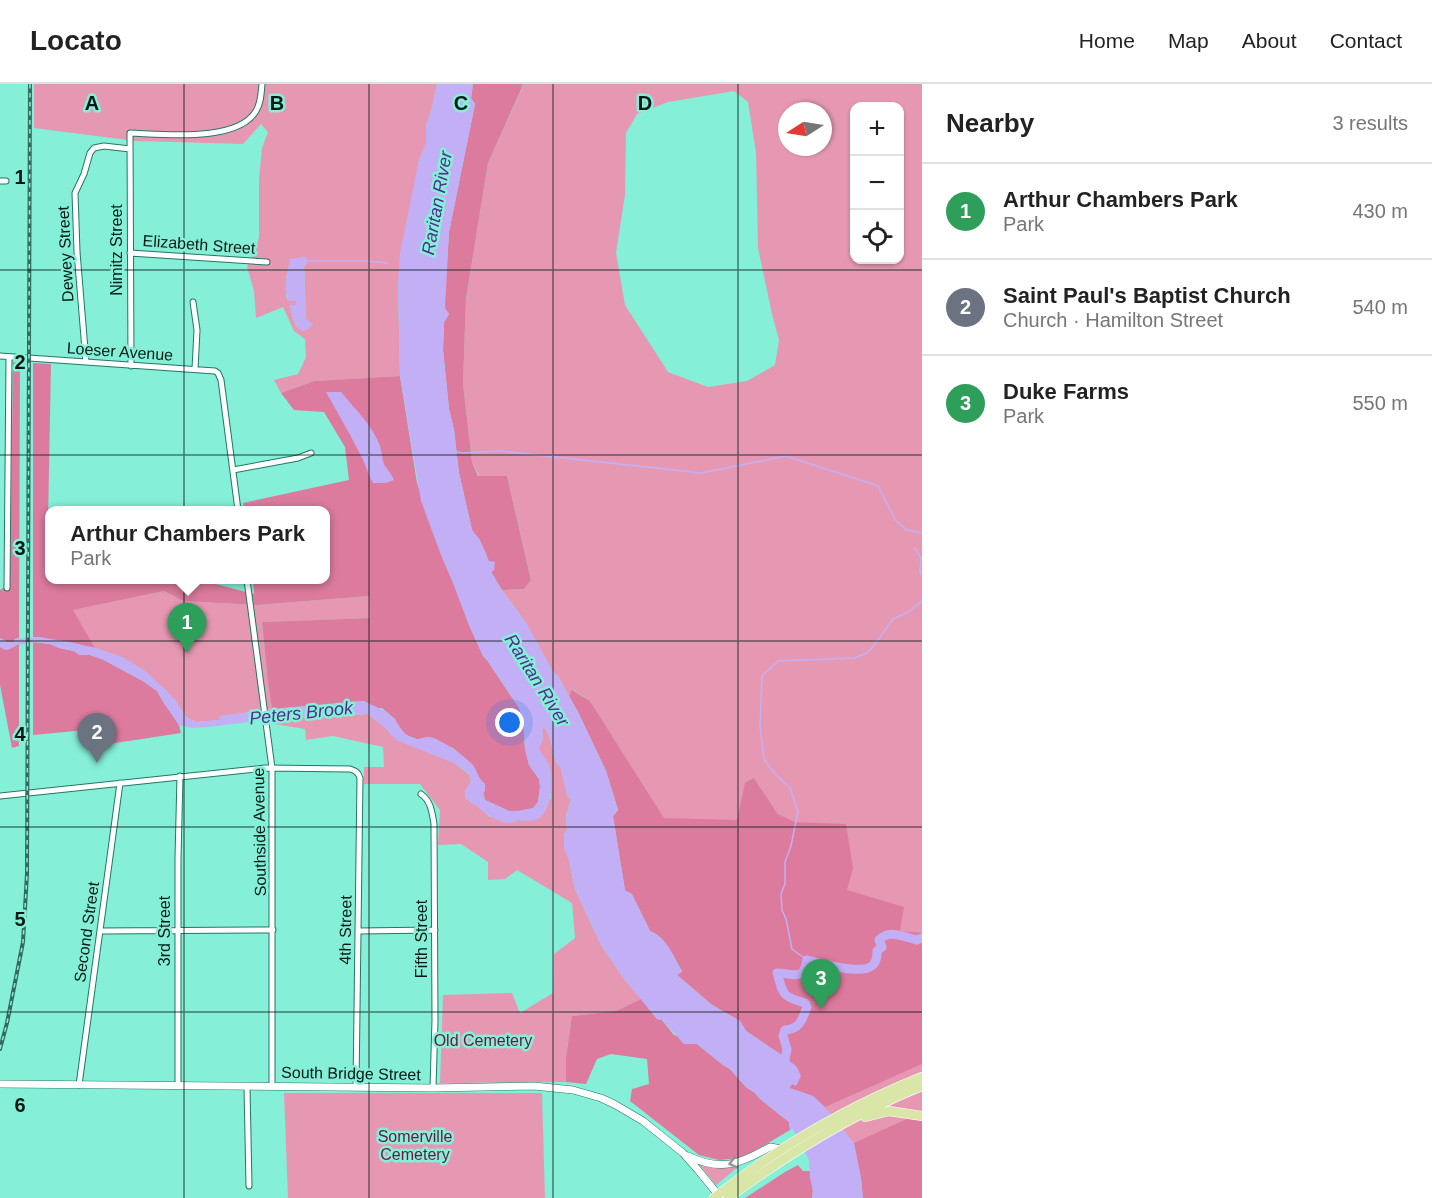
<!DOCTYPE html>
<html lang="en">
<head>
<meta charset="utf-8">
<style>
  :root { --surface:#fff; --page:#f6f6f6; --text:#222; --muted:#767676; --line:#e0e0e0; --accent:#a61b5f }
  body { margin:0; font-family:Helvetica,sans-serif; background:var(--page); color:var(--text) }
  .controls { position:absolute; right:18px; top:18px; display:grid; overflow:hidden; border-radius:12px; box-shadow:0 2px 4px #0004 }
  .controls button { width:54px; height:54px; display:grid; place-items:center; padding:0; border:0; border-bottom:2px solid var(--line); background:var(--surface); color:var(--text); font:30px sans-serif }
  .compass { position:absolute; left:778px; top:18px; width:54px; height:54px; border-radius:50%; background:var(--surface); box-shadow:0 2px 4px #0004; rotate:258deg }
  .you { position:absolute; left:510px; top:639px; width:21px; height:21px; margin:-15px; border:4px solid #fff; border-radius:50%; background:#1a73e8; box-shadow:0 0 0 9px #1a73e833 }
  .badge { display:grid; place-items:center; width:39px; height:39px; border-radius:50%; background:var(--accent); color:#fff; font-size:20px; font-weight:700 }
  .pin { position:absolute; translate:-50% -50px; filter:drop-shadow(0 2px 3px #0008) }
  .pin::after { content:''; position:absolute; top:32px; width:21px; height:18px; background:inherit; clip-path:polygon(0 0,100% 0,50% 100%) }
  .popup { position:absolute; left:45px; top:422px; width:285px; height:78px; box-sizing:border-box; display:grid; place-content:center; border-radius:12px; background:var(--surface); filter:drop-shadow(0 2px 4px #0005); font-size:20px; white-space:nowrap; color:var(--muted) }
  .popup b { font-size:22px; color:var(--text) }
  .popup::after { content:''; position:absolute; left:50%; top:100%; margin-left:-12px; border:12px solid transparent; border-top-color:var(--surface) }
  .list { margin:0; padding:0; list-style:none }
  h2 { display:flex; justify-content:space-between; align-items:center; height:78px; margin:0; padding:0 24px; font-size:26px }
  h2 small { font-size:20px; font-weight:400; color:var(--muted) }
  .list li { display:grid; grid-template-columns:39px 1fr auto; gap:18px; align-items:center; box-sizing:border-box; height:96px; padding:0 24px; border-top:2px solid var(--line) }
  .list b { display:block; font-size:22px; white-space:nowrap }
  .list p { margin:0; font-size:20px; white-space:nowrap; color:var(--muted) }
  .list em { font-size:20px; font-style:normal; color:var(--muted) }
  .icon { flex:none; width:33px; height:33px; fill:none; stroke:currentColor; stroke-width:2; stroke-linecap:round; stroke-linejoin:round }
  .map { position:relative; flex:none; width:922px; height:1114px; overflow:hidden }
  header { display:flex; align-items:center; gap:36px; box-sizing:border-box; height:84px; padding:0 30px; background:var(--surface); border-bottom:2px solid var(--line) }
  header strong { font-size:28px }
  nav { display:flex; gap:33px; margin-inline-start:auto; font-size:21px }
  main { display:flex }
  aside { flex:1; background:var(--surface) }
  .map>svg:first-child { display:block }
  .green { fill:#e698b3; fill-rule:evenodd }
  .forest { fill:#dd7b9f }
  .water { fill:#c3aff6 }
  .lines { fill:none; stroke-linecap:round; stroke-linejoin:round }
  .stream { stroke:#c3aff6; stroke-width:1.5 }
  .river { stroke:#c3aff6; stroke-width:9 }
  .minor-casing { stroke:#227767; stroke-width:7 }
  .tertiary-casing { stroke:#227767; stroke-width:8 }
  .trunk-casing { stroke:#fff; stroke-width:10 }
  .minor { stroke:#fff; stroke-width:5 }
  .tertiary { stroke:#fff; stroke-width:7 }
  .trunk { stroke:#dae6a8; stroke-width:9 }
  .rail-casing { stroke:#356b5f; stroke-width:4 }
  .rail { stroke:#85efd7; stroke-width:1.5; stroke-dasharray:4.5; stroke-linecap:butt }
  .oneway { stroke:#8e9895 }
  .grid { fill:none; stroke:#031914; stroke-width:1.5; stroke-opacity:0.55 }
  .labels { text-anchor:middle; stroke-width:5; stroke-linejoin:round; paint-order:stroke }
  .street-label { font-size:16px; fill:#031914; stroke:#85efd7 }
  .park-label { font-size:16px; fill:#6d153e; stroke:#85efd7 }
  .water-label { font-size:18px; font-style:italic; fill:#552c91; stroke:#85efd7 }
  .grid-label { font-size:20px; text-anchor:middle; font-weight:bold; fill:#031914; stroke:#85efd7; stroke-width:5; stroke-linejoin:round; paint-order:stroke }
</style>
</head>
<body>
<header>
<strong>Locato</strong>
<nav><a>Home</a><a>Map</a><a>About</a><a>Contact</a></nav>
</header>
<main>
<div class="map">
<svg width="922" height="1114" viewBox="0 0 922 1114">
  <rect width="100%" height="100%" fill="#85efd7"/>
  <path class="green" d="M34 0H437L432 24 426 42V60L419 76 398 199 400 292 314 297 281 309 274 296 298 290 306 273 305 255 294 247 283 223 256 234 254 207 247 183 255 169 259 153V95L262 64 268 48 261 40 243 60 135 57 34 44ZM304 173 307 175V179L304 182 306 234 303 247C293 242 292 231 290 221H296V216L288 217 286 212V193Z
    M522 0H922V1114H863L861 1094 813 1012 663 733 590 617 573 606 569 612 558 592 553 588 526 539 502 506 524 505 531 495 507 392H479L472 378 463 300 466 216 488 79 523 2ZM734 7 748 18 756 69 758 164 772 230 779 256 775 281 747 297 708 303 668 288 625 221 616 169 625 111 626 49 637 30 668 18ZM854 22H900V176H854ZM787 27H823V63H787ZM754 694 778 730 792 738 738 736Z
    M164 507 183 517 257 521 369 512 371 534 262 538 268 599 272 625 221 632 220 636 196 638 186 633 175 616 124 574 95 564 72 526Z
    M368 630 387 645 391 651 454 679 469 690 471 698 465 707V714L480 724 490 733 551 715C551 691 551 685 538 665L543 654 542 644 546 645 551 658 556 679 561 684 567 711 571 716 566 732 567 746V771L569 776 575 805 601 861 625 896 641 915 616 927 572 932 566 973V998L440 999 443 911 512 909 520 929 553 909 554 870 575 854 572 819 517 786 505 795 488 796V778L461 760 438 761 440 726 420 700H364V683H384L383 663 333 652 306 656 305 645 274 640 273 636 283 634 320 633Z
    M284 1009H542L545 1114H288Z
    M699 1080 718 1084 738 1082V1083L716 1101Z"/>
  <path class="forest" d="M473 0H522L523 1 488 79 466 215 463 300 472 378 478 392H507L531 496 524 505 502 506 491 488 485 467 472 446 459 389 454 346 449 325 443 266 444 238 449 230 444 224 449 148 475 20 471 14Z
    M13 278H20L19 554 15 555 14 558H7L0 554V506L10 500Z
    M33 279 51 280 47 490 49 491V496H200L254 510 253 496H325V426H244L243 419 349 396 345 363 324 328 294 326 281 309 314 297 400 292 417 399 469 541 483 572 487 576 519 624 523 634 525 665 529 681 539 695 540 703 538 718 533 724 518 727H509L485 716 480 696 461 671 453 664 429 653 419 656 406 651 397 641 395 635 382 624H375L364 617 272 625 268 599 262 538 370 534 369 512 257 521 183 517 164 507 73 526 95 564C81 561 67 557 52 556 45 555 40 553 33 553Z
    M33 558 50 560 59 564 74 567 79 570 90 571 102 575 143 597 157 607 164 619 179 641 181 649 109 660 107 644 33 651Z
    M19 560V662L12 664 0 601V563L6 566Z
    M572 606 590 617 664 734 737 736 745 699 754 694 778 730 795 738 846 740 853 784 847 806 904 823 900 847 922 849V980L825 1023 813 1012 789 1004 792 1000 784 973 746 947 740 937 712 921 676 890 682 887C673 872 667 854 650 847L632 811 625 807 613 732 618 726 606 687 578 628 569 612Z
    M641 915 657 935 662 936 674 951 697 960 723 981 730 985 746 1003 755 1009 759 1014 789 1038 790 1046 760 1064 740 1074 719 1076 699 1071 630 1017 632 1005 649 1000 647 975 611 970 597 975 586 1000 566 998V973L572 932 616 927Z
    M922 1028V1114H863L861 1094 854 1059Z
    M798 1081 803 1087H810L813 1107 812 1114H745L785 1088Z"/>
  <path class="water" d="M437 0H473L471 14 475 20 449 148 445 224 449 230 444 238 443 266 449 325 454 346 459 389 472 446 480 456 489 477 495 478 494 486 491 488 502 506 526 539 553 588 558 592 578 628 606 687 618 726 613 732 625 806 632 810 650 847C667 854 673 872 682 888L677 891 712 921 740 937 746 947 785 973 797 983 801 992 796 1002 792 1000 789 1004 813 1012 825 1023 854 1059 861 1094 863 1114H812L813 1107 810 1094 809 1076 793 1045 790 1046 789 1038 759 1014 755 1009 746 1003 730 985 723 981 697 960H684L662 936 657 935 625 896 601 861 575 805 569 776 564 764V750L567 746 566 733 571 716 567 711 561 684 556 679 551 658 546 645 542 644 543 654 539 665C542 670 547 676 549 681 554 696 552 722 541 733 536 737 529 737 522 737L521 736C518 737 515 738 511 739 496 740 477 722 465 714V707L471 698 469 689 454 679 398 657 391 651 387 645 368 630 283 634 208 643 192 644 179 641 164 619 157 607 143 597 102 575 90 571H79L74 567 59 564 50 560 38 558 17 561 10 565 6 566 0 563V554L7 558H14L15 555 40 553 50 555 65 557 95 564 124 574 144 586 166 606 175 616 186 633 196 638 219 636 220 632 272 625 364 617C374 623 384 624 392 633 398 638 400 646 407 651 418 659 420 653 429 653 440 654 466 673 473 681 476 685 477 689 479 693 481 696 483 698 485 700V707L483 709 485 716 509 727H518L533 724 538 718 540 703 539 695 529 681 525 665 523 634 519 624 487 576 483 572 469 541 453 499 441 471 421 417 400 292 398 199 400 169 419 76 426 60V42L432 24Z
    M304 173 307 175V179L304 182 306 234 313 241 308 245 303 247 297 244 292 231 290 221H296V217H288C283 203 287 189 290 175Z
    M326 308H341C354 324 373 342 380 362 382 368 382 375 384 380 387 386 392 390 394 396L386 399H373C367 388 365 378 359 368 349 348 337 328 326 308Z"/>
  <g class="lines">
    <path class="stream" d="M307 177H367L387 179
      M457 368 464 369 500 367 701 389 786 372 878 402 896 437 907 446 922 449
      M915 464 921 474 920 488 922 491
      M807 876 792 865 786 835 782 826 781 810 785 800V778L791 762 798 727 790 704 775 690 764 675 760 643 762 592 778 577 854 574 867 569 875 560 893 535 908 528 922 517"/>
    <path class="river" d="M783 985 787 965 783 952 785 946C800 945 802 936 807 923L805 919C781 912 784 911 777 889 794 889 803 898 807 876 822 879 861 892 873 881 877 877 877 872 877 867L882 863 879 856C890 845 904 853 917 856L922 854"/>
    <g class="minor-casing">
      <path id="minor" d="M0 97H6
        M130 169 267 178
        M193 218 197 246 195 285
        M0 272 215 287 218 289 221 296 238 426
        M86 278 77 168 75 109 84 90 90 69 94 64 104 62 130 65
        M131 282 130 49C162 50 237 59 256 27 261 19 261 10 262 0
        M233 386 298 374 311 369
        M247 496 272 684V1002
        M7 504 9 273
        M421 710C431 717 432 728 434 740L435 936 433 1004
        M0 712 265 684 350 685C356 687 358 688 360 694L356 1003
        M100 847 273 846
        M359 847 435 846
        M79 1001 120 699
        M178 1001V774L180 692
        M247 1003 249 1102"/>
    </g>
    <g class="tertiary-casing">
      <path id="tertiary" d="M0 1000 433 1004 534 1002 573 1006 601 1014 614 1020 643 1037 683 1069 698 1086 720 1113
        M688 1072C721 1088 740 1080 770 1063L782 1065"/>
    </g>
    <g class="trunk-casing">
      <path id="trunk" d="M865 1033 889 1027 922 1032
        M714 1114C777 1064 847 1023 922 993
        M728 1114C789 1069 852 1030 922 1002"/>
    </g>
    <use href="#minor" class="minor"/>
    <use href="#tertiary" class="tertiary"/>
    <use href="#trunk" class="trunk"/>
    <g class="rail-casing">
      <path id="rail" d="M0 965 7 939 23 858 27 790 30 0"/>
    </g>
    <use href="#rail" class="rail"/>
  </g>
  <defs><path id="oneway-chevron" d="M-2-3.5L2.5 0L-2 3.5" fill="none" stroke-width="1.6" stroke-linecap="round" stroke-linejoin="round" transform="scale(1.5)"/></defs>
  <use class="oneway" href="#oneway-chevron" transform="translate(733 1079) rotate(166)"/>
  <path class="grid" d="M184 0V1114M369 0V1114M553 0V1114M738 0V1114M0 186H922M0 371H922M0 557H922M0 743H922M0 928H922"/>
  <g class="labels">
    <g class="street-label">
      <text transform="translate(199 160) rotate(4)" y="6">Elizabeth Street</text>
      <text transform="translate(116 166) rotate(-90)" y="6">Nimitz Street</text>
      <text transform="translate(65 170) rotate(-93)" y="6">Dewey Street</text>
      <text transform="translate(120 267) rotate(4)" y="6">Loeser Avenue</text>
      <text transform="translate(259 748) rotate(-91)" y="6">Southside Avenue</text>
      <text transform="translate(345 846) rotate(-89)" y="6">4th Street</text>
      <text transform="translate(164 847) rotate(-90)" y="6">3rd Street</text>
      <text transform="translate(86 848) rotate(-82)" y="6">Second Street</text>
      <text transform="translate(421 855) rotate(-90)" y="6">Fifth Street</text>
      <text transform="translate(351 989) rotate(1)" y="6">South Bridge Street</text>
    </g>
    <g class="park-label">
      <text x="483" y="962">Old Cemetery</text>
      <text x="415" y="1058">Somerville<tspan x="415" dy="18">Cemetery</tspan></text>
    </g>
    <g class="water-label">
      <text transform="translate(437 119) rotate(-80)" y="6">Raritan River</text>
      <text transform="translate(537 596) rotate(58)" y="6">Raritan River</text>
      <text transform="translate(301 629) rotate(-6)" y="6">Peters Brook</text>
    </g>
  </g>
  <g class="grid-label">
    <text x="92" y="26">A</text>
    <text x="277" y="26">B</text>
    <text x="461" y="26">C</text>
    <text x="645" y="26">D</text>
    <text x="20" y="100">1</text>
    <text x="20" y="285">2</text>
    <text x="20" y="471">3</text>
    <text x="20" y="657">4</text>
    <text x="20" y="842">5</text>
    <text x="20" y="1028">6</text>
  </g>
</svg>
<div class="controls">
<button>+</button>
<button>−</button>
<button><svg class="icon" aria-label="locate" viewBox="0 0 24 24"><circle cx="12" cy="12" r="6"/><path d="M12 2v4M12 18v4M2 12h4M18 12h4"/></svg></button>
</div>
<svg class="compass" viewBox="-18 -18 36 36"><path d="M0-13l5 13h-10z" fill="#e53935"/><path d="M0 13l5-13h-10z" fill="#767676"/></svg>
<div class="you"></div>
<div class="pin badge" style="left:187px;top:569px;background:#2e9e5b">1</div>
<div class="popup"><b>Arthur Chambers Park</b>Park</div>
<div class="pin badge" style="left:97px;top:679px;background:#6b7280">2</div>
<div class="pin badge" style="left:821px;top:925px;background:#2e9e5b">3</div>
</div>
<aside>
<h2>Nearby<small>3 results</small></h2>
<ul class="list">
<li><span class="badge" style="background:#2e9e5b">1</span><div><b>Arthur Chambers Park</b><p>Park</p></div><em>430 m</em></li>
<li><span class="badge" style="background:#6b7280">2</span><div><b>Saint Paul's Baptist Church</b><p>Church · Hamilton Street</p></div><em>540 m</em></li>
<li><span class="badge" style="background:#2e9e5b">3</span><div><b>Duke Farms</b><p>Park</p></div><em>550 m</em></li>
</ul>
</aside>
</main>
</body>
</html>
